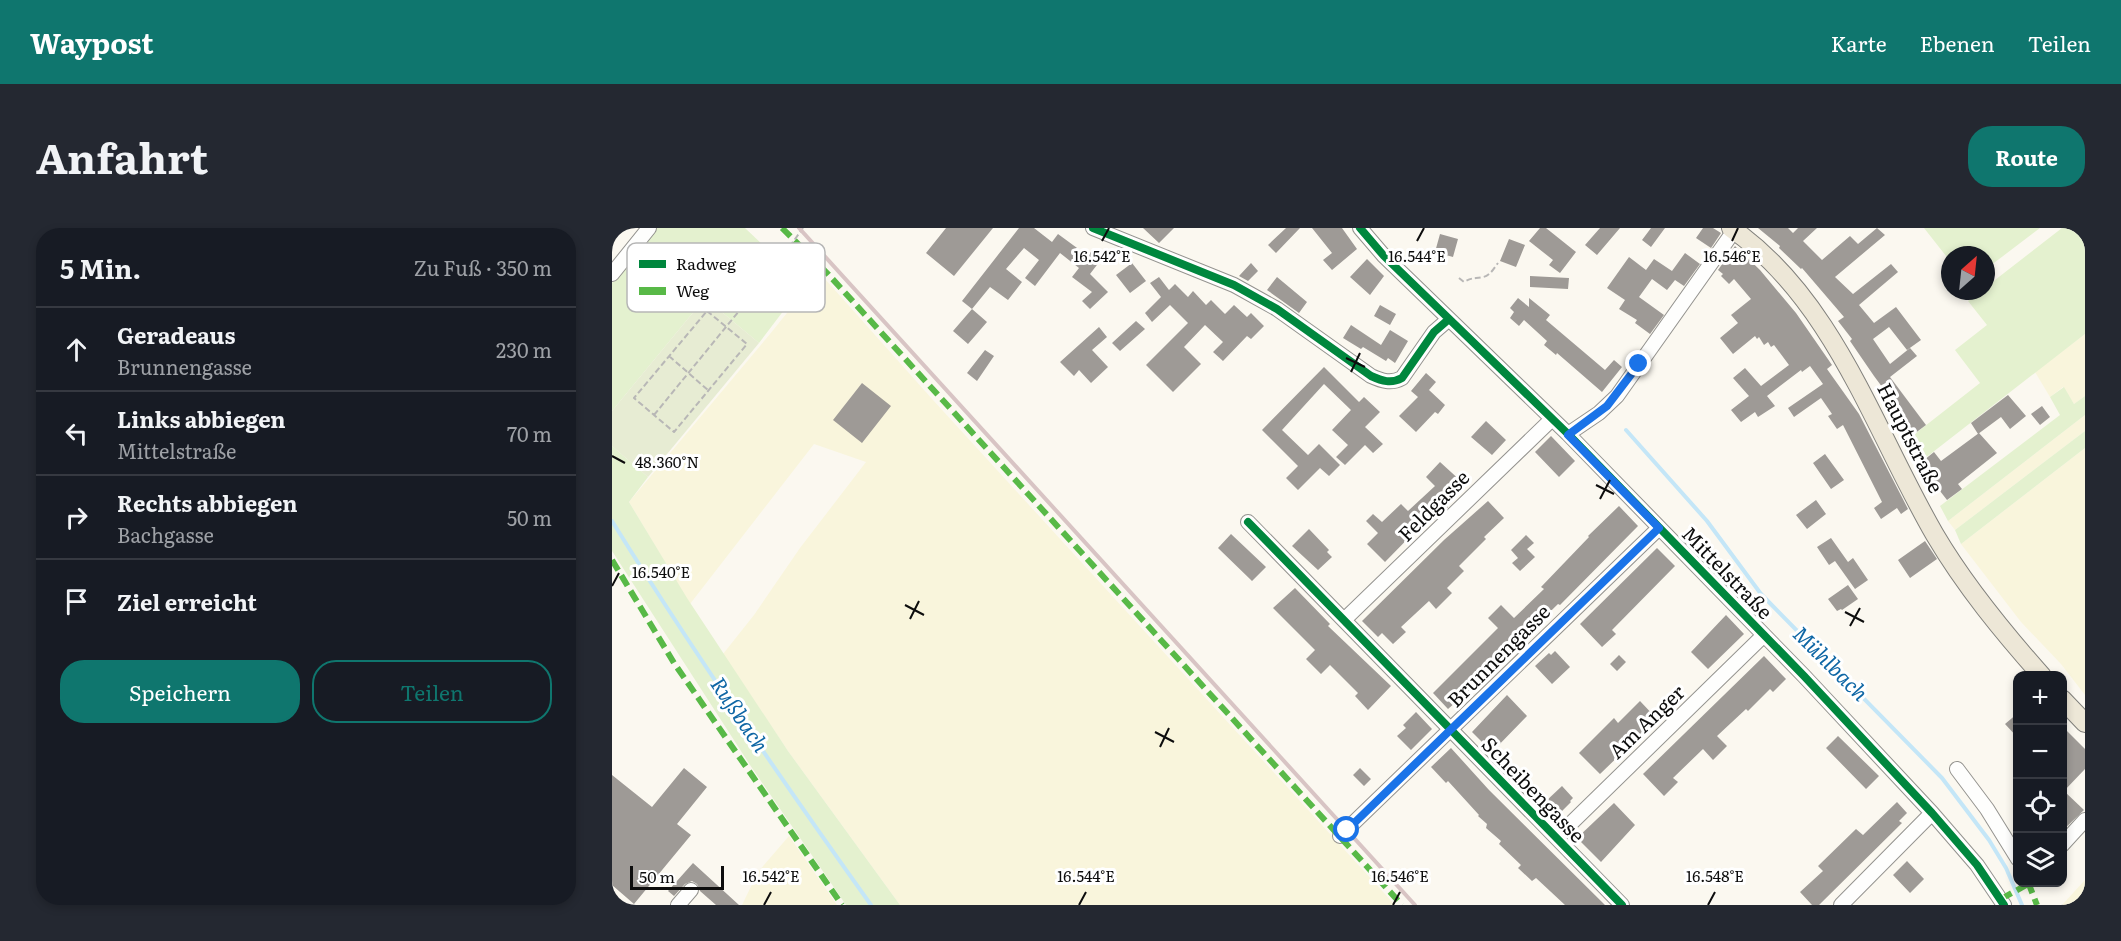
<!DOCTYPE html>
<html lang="de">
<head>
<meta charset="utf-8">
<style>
  :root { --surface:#171b24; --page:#242831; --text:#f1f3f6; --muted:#9ea1a6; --line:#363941; --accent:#0f766e }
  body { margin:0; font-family:Literata,serif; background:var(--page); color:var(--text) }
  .controls { position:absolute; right:18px; bottom:18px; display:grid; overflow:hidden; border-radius:12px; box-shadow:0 3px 9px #0003 }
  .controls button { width:54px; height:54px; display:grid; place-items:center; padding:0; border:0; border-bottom:2px solid var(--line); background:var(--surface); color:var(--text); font:30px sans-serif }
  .compass { position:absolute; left:1329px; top:18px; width:54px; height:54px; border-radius:50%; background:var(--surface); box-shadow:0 3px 9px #0003; rotate:27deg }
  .scale { position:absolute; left:18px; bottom:15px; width:94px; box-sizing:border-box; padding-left:6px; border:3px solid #0d0d0d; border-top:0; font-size:16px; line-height:21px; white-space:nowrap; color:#0d0d0d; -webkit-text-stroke:4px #fff; paint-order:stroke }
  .stop { position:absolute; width:18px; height:18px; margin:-14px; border:4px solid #1a73e8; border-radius:50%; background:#fff }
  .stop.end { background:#1a73e8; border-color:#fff; box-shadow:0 2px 6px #0008 }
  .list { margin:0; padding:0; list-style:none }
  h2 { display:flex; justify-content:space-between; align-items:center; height:78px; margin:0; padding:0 24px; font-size:26px }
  h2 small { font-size:20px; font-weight:400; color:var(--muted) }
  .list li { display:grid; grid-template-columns:39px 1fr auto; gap:18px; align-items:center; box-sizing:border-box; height:84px; padding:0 24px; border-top:2px solid var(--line) }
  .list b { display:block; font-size:22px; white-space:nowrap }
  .list p { margin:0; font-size:20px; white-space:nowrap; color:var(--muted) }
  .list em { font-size:20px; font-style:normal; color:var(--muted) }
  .actions { display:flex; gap:12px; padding:18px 24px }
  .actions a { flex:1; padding:14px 0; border:2px solid var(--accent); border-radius:24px; text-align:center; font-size:21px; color:var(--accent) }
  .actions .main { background:var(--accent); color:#fff }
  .icon { flex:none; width:33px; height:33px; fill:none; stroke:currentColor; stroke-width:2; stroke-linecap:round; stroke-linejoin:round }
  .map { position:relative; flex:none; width:1473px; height:677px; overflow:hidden; border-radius:24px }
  header { display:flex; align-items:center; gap:36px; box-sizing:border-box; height:84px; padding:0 30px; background:var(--accent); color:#fff }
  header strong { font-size:28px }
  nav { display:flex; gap:33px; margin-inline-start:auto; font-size:21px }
  .intro { display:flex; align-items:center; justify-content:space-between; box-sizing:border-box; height:144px; padding:0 36px }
  h1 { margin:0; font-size:42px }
  .button { padding:15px 27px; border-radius:24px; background:var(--accent); color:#fff; font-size:21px; font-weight:700 }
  main { display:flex; gap:36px; padding:0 36px }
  aside { flex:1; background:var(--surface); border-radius:24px; box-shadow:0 3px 9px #0003 }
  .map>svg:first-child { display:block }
  .farmland { fill:#f9f5dc }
  .green { fill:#e4f1cf }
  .cemetery { fill:#e7ecd3 }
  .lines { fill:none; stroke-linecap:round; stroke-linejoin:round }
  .stream { stroke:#c4e6f7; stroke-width:4 }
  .building { fill:#9e9a96 }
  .minor-casing { stroke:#94938f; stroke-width:16 }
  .major-casing { stroke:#81807c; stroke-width:20 }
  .path { stroke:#b8b7b6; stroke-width:2; stroke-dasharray:6 3; stroke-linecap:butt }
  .minor { stroke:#fefefd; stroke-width:14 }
  .major { stroke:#ede7d7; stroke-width:18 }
  .rail { stroke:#d8c4c4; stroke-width:4 }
  .quiet { stroke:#58b947; stroke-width:6; stroke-dasharray:12 6; stroke-linecap:butt }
  .cycleway-casing { stroke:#fff; stroke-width:11 }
  .cycleway { stroke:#00873e; stroke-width:8 }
  .route { stroke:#1a73e8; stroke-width:8 }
  .ticks { fill:none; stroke:#0d0d0d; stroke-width:2 }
  .labels { text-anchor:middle; stroke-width:6; stroke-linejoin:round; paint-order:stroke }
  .street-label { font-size:20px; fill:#0d0d0d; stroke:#fff }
  .water-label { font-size:21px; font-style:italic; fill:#0f67a5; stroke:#fff }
  .key { fill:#fff; stroke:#b6b6b6; stroke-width:1.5 }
  .key-label { font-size:16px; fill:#0d0d0d }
  .ticks-label { font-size:15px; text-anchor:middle; fill:#0d0d0d; stroke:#fff; stroke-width:6; stroke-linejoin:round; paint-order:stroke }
</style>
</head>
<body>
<header>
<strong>Waypost</strong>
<nav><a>Karte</a><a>Ebenen</a><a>Teilen</a></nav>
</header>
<div class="intro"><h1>Anfahrt</h1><a class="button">Route</a></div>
<main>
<aside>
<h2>5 Min.<small>Zu Fuß · 350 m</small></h2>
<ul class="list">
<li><svg class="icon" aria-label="ahead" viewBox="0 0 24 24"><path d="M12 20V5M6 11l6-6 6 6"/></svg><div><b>Geradeaus</b><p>Brunnengasse</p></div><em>230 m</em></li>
<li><svg class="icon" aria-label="left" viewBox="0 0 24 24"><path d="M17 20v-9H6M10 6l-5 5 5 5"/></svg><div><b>Links abbiegen</b><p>Mittelstraße</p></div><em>70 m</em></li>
<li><svg class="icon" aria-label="right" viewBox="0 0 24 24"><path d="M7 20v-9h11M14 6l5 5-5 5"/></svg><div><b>Rechts abbiegen</b><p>Bachgasse</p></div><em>50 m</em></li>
<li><svg class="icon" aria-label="arrive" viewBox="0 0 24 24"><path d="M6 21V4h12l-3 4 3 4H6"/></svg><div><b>Ziel erreicht</b></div></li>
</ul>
<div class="actions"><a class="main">Speichern</a><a>Teilen</a></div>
</aside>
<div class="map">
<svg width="1473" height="677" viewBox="0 0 1473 677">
  <rect width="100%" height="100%" fill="#fbf8f0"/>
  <path class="farmland" d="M204 49 213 51 321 172 783 677H288L176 523 111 426 142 387 188 320 254 234 202 216 78 376 17 274 158 106Z
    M1473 106V168L1462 176 1451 159 1438 169 1423 144Z
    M1473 187V203L1343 302 1336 293Z
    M1473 220V467L1449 436 1409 394 1349 316Z
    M177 608 225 677H130L146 644Z
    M1473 652V677H1450Z"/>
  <path class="green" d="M45 0H133L170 35 184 19 204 40 147 115 93 70 0 183V55Z
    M1312 0H1428L1374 41V27H1338V33Z
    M1450 0H1473V106L1303 238 1290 216 1368 155 1343 122 1375 97 1356 73 1369 63H1374V59Z
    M1452 159 1462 176 1473 168V187L1336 293 1328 278 1448 187 1438 169Z
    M1473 203V220L1349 316 1343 302Z
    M0 218 36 249 17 274 75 370 176 523 288 677H234L138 537 0 323Z"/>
  <path class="cemetery" d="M93 70 147 115 36 249 0 218V183Z"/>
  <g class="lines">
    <path class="stream" d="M1014 202 1095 293 1149 366 1330 550 1377 612 1394 640 1410 677
      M0 293C81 424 169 551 259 677"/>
  </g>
  <path class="building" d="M334 0H381L342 48 314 25Z
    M407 0H422L440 14 446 6 476 28 481 21 491 29 478 46 496 64 478 81 470 73 480 64 460 49 467 40 448 25 423 58 413 50 427 32 412 20 394 41 410 54 396 72 378 59 360 81 350 73Z
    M531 0H562L547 15Z
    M674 0H688L664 25 656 17Z
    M700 0H730L745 21 720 42 711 32 720 25Z
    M928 0H934L964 24 948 45 937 37 941 32 917 13Z
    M988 0H1008L985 27 973 17Z
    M1039 0H1053L1039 19 1030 12Z
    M1091 0H1101L1109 5 1099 20 1084 10Z
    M1146 0H1176L1181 5 1186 0H1205L1191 13 1210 32 1238 8 1246 16 1265 0 1273 7 1223 49 1241 66 1279 36 1286 44 1247 77 1262 95 1284 79 1309 112 1295 122 1277 99 1261 111 1278 136 1298 120 1305 128 1278 149 1314 197 1298 209 1281 187 1284 185 1275 174 1279 171 1262 148 1238 113 1240 111 1226 93 1232 89 1190 40 1189 41 1167 20 1168 18Z
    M828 6 846 11 841 29 823 24Z
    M897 11 913 17 904 39 888 33Z
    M1123 18 1148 42 1184 85 1220 137 1215 141 1247 186 1296 281 1289 286 1285 280 1269 291 1262 280 1270 274 1231 197 1225 201 1216 188 1220 186 1209 170 1182 189 1176 180 1211 156 1198 138 1190 144 1189 142 1155 168 1163 178 1146 189 1143 184 1129 194 1119 182 1137 168 1121 150 1133 140 1149 158 1177 137 1162 117 1159 119 1156 114 1152 117 1147 109 1145 111 1143 108 1121 126 1108 110 1126 95 1119 87 1139 71 1122 51 1117 56 1109 48 1111 46 1106 42Z
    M1073 25 1088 36 1072 58 1063 52 1055 62 1040 51 1027 69 1052 87 1038 106 1023 95 1025 92 1007 81 1013 72 995 60 1017 29 1034 42 1042 31 1060 43Z
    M755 31 772 48 758 67 738 49Z
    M520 35 534 53 518 65 504 47Z
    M639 35 646 43 636 53 627 48Z
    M918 48 957 50 956 61 918 59Z
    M547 49 557 62 563 56 576 69 581 63 594 77 599 72 613 86 622 77 635 89 639 85 652 98 639 111 635 108 611 133 601 124 611 114 593 97 572 119 589 136 561 164 534 137 576 95 558 77 540 94 533 85 549 69 538 55Z
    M665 49 695 74 687 85 655 62Z
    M906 70 917 79V70L938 87 934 92 993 142 1002 132 1010 139 990 164 945 125 944 127 932 117 935 113 912 92 907 98 898 90 902 84 898 80Z
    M768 77 784 86 778 97 762 88Z
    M360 81 375 94 356 116 341 103Z
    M524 93 533 101 508 123 500 115Z
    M739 97 769 117 778 102 796 113 783 135 776 130 774 133 751 119 749 121 731 110Z
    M487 99 495 109 480 122 496 139 479 155 467 142 462 148 448 134Z
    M373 122 382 128 365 153 355 145Z
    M712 139 747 174 752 169 768 184 753 199 771 216 761 225 753 217 733 237 724 229 736 217 720 202 739 182 712 156 670 202 696 227 707 216 728 237 717 248 708 240 686 262 674 250 686 238 650 202Z
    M814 145 824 154 817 162 833 177 826 186 823 184 804 204 787 188 806 169 799 163Z
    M250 155 279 178 250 215 221 192Z
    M1396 167 1414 188 1398 201 1389 189 1366 206 1359 195Z
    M1430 178 1438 189 1428 197 1419 186Z
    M874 193 894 212 880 227 859 209Z
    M1367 205 1385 225 1346 256 1350 261 1335 272 1307 236 1322 224 1329 233Z
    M939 208 963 233 947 249 923 224Z
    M1213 226 1232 252 1219 261 1201 235Z
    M828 234 851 255 832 275 836 279 822 292 818 288 773 334 755 316 766 305 754 293 761 286 770 294 789 276 796 283 823 258 814 249Z
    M1204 272 1214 286 1195 301 1184 287Z
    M876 273 892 290 872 309 874 311 847 338 852 343 835 360 840 365 824 381 817 373 789 399 794 404 781 416 770 405 766 409 750 393 832 312Z
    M1007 278 1026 298 948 377 946 376 860 460 836 481 821 465 886 400 876 390 889 377 902 390 932 361 929 359 977 309 976 308Z
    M697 301 717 322 715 324 720 329 706 342 680 318Z
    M619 306 654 339 640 353 606 320Z
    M914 307 922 315 915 321 923 329 908 343 900 335 906 330 899 322Z
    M1219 310 1236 334 1241 330 1256 352 1243 361 1223 333 1217 337 1205 319Z
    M1313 313 1325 331 1298 350 1286 332Z
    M1045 320 1063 338 1000 402 1004 406 990 419 968 396Z
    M1236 357 1246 371 1230 382 1229 381 1225 383 1216 371Z
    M683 360 718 396 716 398 779 458 756 482 743 468 746 465 718 437 709 446 694 431 703 422 661 380Z
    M1114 387 1132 406 1096 441 1079 424Z
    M943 423 958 439 940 456 923 438 937 425 939 427Z
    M1007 427 1014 434 1005 443 998 436Z
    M1152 428 1174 451 1161 464 1158 461 1136 483 1134 481 1105 508 1115 518 1101 532 1091 521 1061 550 1066 554 1052 568 1031 546Z
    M895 467 915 488 880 524 860 504Z
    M1028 473 1045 491 988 546 967 525 1002 490 1006 495Z
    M804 484 820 501 799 522 785 508 794 500 791 497Z
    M1406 485V510L1393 496Z
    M1450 498 1473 521V541L1452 563 1472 582 1450 603Z
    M1226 508 1267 548 1254 561 1214 520Z
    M839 520 877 562 993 677H953L924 650 920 653 906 640 909 637 887 616 889 613 874 600 875 596 866 588 867 587 836 553 834 555 819 539Z
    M72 540 95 559 65 596 79 607 22 676 0 657V547L40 579Z
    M748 540 759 551 752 558 741 547Z
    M950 558 961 570 958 573 959 574 946 587 933 574Z
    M1285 574 1295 585 1287 593 1290 595 1207 677H1200L1188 664 1211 643 1206 638 1244 601 1251 607Z
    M1002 575 1023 597 989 634 965 610Z
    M1295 633 1312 651 1298 665 1281 647Z
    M81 635 127 677H104L88 663 85 656 80 653 73 656 62 668 56 663Z"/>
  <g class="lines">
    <g class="minor-casing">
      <path id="minor" d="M481 0 622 57 665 81 759 148C770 153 779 156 790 150L822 104 837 91
        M748 0 772 28 956 206 1192 448 1320 585 1365 637 1392 677
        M0 46 37 0
        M956 206 987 185 1005 168 1124 0
        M636 294 1010 677
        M732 392 940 191
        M1345 541 1375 581 1406 631
        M728 608 1047 300
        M945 609 1152 407
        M1450 617 1473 592
        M66 677 79 662
        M1229 677 1320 585"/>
    </g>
    <g class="major-casing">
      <path id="major" d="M1119 0C1222 71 1263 204 1323 307 1353 358 1391 404 1430 448
        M1450 471 1473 495"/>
    </g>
    <path class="path" d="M847 50 852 54C860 49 863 51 871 49 878 48 882 40 886 35
      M119 68 131 54H151
      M95 83 135 116 62 204 22 170Z
      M57 128 97 163
      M42 187 163 39 191 0"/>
    <use href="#minor" class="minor"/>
    <use href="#major" class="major"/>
    <path class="rail" d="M187 0 803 677"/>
    <path class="quiet" d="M170 0 216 46 790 677
      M0 332 62 435 230 677
      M1416 654 1425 677
      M1389 671 1416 656"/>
    <g class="cycleway-casing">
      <path id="cycleway" d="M481 0 622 57 665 81 759 148C770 153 779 156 790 150L822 104 837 91
        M748 0 772 28 956 206 1192 448 1320 585 1365 637 1392 677
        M636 294 1010 677"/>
    </g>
    <use href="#cycleway" class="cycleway"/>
  </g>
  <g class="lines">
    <path class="route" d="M735 602 1047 300 956 207 995 178 1027 136"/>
  </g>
  <path class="ticks" d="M490 13 497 0M805 13 812 0M1120 13 1126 0M734 130 753 139M739 144 748 125M0 228 13 235M984 257 1002 266M988 271 998 252M0 358 7 345M293 377 312 387M1233 384 1252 394M298 391 307 373M1238 398 1248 380M543 504 562 514M548 519 557 500M152 677 159 664M467 677 474 664M781 677 788 664M1096 677 1103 664"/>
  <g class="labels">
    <g class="street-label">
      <text transform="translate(1298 210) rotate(63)" y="7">Hauptstraße</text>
      <text transform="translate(822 278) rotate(-45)" y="7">Feldgasse</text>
      <text transform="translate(1115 345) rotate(46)" y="7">Mittelstraße</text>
      <text transform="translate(887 428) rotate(-45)" y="7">Brunnengasse</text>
      <text transform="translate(1035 494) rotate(-44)" y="7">Am Anger</text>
      <text transform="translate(921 562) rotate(46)" y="7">Scheibengasse</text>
    </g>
    <g class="water-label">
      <text transform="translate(1218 436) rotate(45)" y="7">Mühlbach</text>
      <text transform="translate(127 487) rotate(56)" y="7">Rußbach</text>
    </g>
  </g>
  <rect x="15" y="15" width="198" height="69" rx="9" class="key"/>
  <rect x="27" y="32" width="27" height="8" fill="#00873e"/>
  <rect x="27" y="59" width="27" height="8" fill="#58b947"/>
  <g class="key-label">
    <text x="64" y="42">Radweg</text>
    <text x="64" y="69">Weg</text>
  </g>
  <g class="ticks-label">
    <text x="490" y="34">16.542°E</text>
    <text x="805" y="34">16.544°E</text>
    <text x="1120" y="34">16.546°E</text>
    <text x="55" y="240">48.360°N</text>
    <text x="49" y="350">16.540°E</text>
    <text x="159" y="654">16.542°E</text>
    <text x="474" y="654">16.544°E</text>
    <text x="788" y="654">16.546°E</text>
    <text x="1103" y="654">16.548°E</text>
  </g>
</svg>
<div class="controls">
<button>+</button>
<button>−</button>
<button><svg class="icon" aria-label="locate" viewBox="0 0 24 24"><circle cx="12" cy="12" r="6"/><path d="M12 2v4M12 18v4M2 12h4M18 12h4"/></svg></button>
<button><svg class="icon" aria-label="layers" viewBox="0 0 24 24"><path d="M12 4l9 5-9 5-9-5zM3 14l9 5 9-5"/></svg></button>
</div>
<svg class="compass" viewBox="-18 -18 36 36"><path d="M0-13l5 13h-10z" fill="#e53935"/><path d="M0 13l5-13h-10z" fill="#9ea1a6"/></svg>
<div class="scale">50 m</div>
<div class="stop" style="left:735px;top:602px"></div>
<div class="stop end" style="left:1027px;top:136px"></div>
</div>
</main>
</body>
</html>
